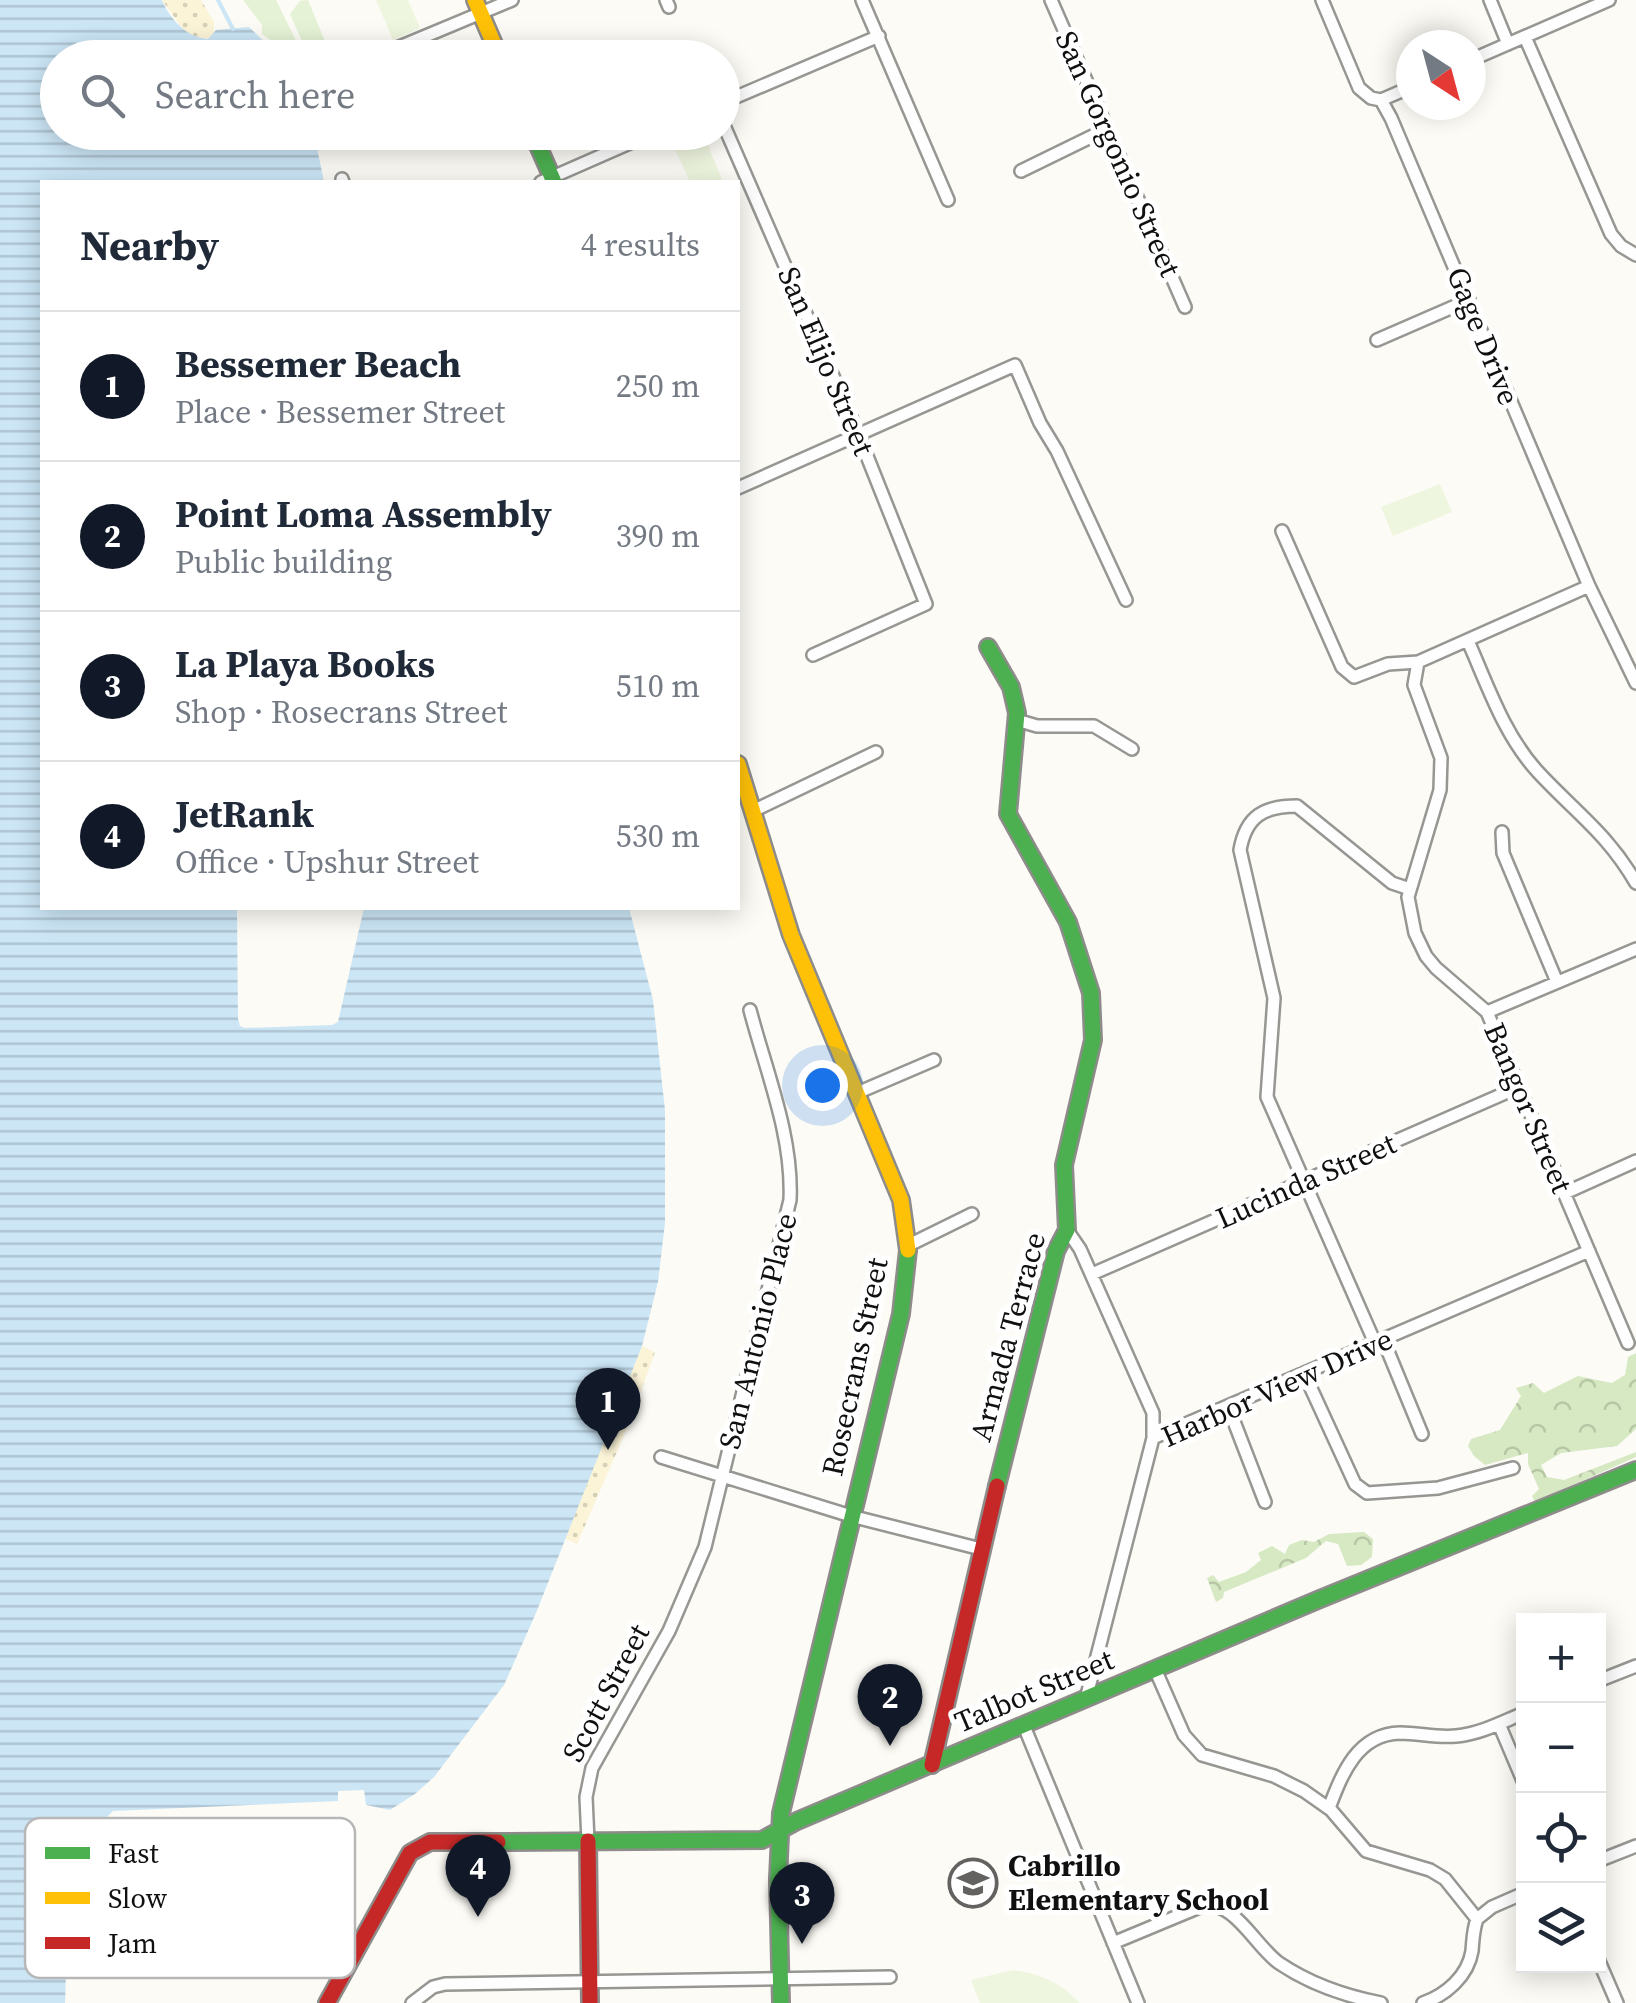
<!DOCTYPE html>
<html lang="en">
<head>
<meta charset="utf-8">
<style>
  :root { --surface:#fff; --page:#f2f2f3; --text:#1f2937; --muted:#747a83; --line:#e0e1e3; --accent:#111827 }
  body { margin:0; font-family:"Source Serif 4",serif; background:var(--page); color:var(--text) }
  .controls { position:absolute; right:30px; bottom:30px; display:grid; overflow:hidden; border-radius:0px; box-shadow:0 5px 25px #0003 }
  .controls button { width:90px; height:90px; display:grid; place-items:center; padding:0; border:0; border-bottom:2px solid var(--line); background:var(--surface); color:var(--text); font:50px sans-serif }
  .compass { position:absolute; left:1396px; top:30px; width:90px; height:90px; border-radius:50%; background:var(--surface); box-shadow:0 5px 25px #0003; rotate:144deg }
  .you { position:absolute; left:822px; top:1085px; width:35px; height:35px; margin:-25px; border:8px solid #fff; border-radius:50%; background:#1a73e8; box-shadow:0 0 0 15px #1a73e833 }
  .badge { display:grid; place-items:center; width:65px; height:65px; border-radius:50%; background:var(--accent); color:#fff; font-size:32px; font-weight:700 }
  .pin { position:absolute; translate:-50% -82px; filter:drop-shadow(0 2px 5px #0008) }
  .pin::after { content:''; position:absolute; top:52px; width:35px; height:30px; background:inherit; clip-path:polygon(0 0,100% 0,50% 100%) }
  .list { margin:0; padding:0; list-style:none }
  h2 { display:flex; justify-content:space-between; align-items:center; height:130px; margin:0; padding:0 40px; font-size:42px }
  h2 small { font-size:32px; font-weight:400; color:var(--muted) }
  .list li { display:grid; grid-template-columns:65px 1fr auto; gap:30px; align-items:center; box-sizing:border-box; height:150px; padding:0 40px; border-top:2px solid var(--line) }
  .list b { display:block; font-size:38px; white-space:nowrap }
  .list p { margin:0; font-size:32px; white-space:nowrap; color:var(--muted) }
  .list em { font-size:32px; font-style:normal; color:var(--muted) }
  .icon { flex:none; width:55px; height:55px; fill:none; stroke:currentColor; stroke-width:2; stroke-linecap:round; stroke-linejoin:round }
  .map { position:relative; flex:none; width:1636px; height:2003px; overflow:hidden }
  .search { position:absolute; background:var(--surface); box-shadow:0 5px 25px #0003; left:40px; top:40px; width:700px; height:110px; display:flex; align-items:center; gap:25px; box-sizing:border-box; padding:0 35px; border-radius:55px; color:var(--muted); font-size:38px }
  .panel { position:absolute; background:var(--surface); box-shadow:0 5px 25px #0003; left:40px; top:180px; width:700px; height:730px; border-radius:0px }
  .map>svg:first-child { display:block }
  .grass { fill:#e5f2d5 }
  .forest { fill:url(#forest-crowns) }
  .sand { fill:url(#sand-dots) }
  .pitch { fill:#eff6df }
  .water { fill:url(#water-rules) }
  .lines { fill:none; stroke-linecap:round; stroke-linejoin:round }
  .stream { stroke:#cce6f6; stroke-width:4 }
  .street-casing { stroke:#969693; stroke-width:16 }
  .fast-casing { stroke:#8d8c8a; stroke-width:20 }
  .slow-casing { stroke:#8d8c8a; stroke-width:20 }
  .jam-casing { stroke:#8d8c8a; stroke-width:20 }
  .street { stroke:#fffefe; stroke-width:11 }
  .fast { stroke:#4caf50; stroke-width:15 }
  .slow { stroke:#ffc107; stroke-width:15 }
  .jam { stroke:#c62828; stroke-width:15 }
  .labels { text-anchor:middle; stroke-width:10; stroke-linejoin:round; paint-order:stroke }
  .street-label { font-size:30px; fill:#101010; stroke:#fff }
  .poi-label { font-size:30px; font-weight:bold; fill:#101010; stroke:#fff; text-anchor:start }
  .key { fill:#fff; stroke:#b7b7b7; stroke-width:2.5 }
  .key-label { font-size:28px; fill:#101010 }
</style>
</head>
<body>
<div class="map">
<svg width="1636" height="2003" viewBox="0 0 1636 2003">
  <defs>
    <pattern id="forest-crowns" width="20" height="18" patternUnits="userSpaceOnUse" patternTransform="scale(2.5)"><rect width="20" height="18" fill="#d6e9c3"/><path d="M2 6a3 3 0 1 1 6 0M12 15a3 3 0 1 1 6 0" fill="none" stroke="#b7c7a6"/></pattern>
    <pattern id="sand-dots" width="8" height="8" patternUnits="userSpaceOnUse" patternTransform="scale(2.5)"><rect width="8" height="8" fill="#fbf4d7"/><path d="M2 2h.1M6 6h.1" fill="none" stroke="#d6d0b8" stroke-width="1.8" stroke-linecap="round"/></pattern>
    <pattern id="water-rules" width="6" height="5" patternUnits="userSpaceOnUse" patternTransform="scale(2.5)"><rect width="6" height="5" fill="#cce6f6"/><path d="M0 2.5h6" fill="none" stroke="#aec4d2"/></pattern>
  </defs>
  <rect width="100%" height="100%" fill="#fcfbf5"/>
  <path class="grass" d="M243 0H276L304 57 283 55 282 48 262 34V25Z
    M308 0 331 56 309 57 290 14 300 1Z"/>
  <path class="forest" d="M1636 1353V1429L1617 1446 1561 1453 1541 1465 1547 1477 1564 1480 1636 1452V1457L1535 1502 1532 1496 1539 1489 1528 1464V1453L1485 1465 1474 1456 1468 1446 1471 1439 1500 1430 1521 1396 1516 1388 1533 1383 1544 1393 1578 1376 1612 1383 1625 1375 1628 1357Z
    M1364 1532 1373 1539 1372 1557 1361 1565 1347 1566 1338 1544 1326 1541 1306 1558 1224 1592 1223 1598 1216 1602 1207 1578 1213 1575 1219 1582 1246 1572 1261 1560 1258 1553 1272 1546 1285 1554 1289 1545 1302 1540 1314 1542 1329 1534Z"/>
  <path class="sand" d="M162 0H201L214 22V37L198 39 184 31Z
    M642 1346 655 1352 631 1419 577 1544 564 1538Z"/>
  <path class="pitch" d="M376 0H408L420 28 393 40Z
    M697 133 704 136 723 182H690L675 149 678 142Z
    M1440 484 1452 512 1393 536 1381 507Z
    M1013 1970C1041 1974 1060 1982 1080 2003H980L971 1980Z"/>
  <path class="water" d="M0 0H162C169 18 187 38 208 39L216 30 249 27 280 57 58 58V132L314 133 324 182H42V908H237L238 1019 240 1026 245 1028 332 1025 338 1022 364 908H629L653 1000 665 1110V1223L658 1282 642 1346 536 1613 504 1685 434 1777 415 1794 390 1810 366 1805 364 1790 338 1791V1801L113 1811 107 1817 40 1819 41 1877H53L57 1882V1905L68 1909 65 2003H0Z"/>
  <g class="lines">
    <path class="stream" d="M218 0 233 29"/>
    <g class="street-casing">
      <path id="street" d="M666 0 669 7
        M862 0 948 200
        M1051 0 1185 307
        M1322 0 1359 88 1371 98 1381 100 1391 118 1589 586 1636 683
        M1490 0 1508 44
        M1525 37 1611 234 1621 246 1636 255
        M373 58 512 0
        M1471 60 1609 0
        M1381 100 1411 87
        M722 103 879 36
        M722 121 859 436 926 604 813 655
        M1021 171 1107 129
        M342 179 343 182
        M541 182 655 132
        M1377 340 1469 300
        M738 488 1015 365 1040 423 1057 451 1126 600
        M1282 531 1342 667 1354 677 1388 664 1418 662 1589 586
        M1468 641C1488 686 1504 735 1538 772 1575 812 1607 833 1636 883
        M1418 662 1414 685 1441 758 1440 790 1408 897 1415 933 1426 956 1436 968 1487 1012 1628 1343
        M1020 721 1037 726H1094L1132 749
        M753 811 876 752
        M1502 832 1503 853 1557 982
        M1487 1012 1636 949
        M857 1093 934 1060
        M1565 1193 1636 1161
        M1067 1230 1080 1249 1153 1413V1438L1086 1699
        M909 1245 972 1214
        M1092 1274 1519 1087
        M1375 1343 1267 1097 1274 998 1240 850C1246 816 1264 806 1297 806L1392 883 1410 889
        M1375 1343 1387 1349 1422 1434
        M1304 1373 1355 1484 1367 1493 1438 1488 1513 1468
        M1228 1406 1265 1502
        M1153 1438 1589 1251
        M661 1457 851 1516 981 1549
        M1155 1669 1184 1735 1202 1755 1274 1776 1304 1791 1331 1810 1366 1851 1430 1870 1445 1879 1477 1919
        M1598 1681 1636 1666
        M1499 1724 1524 1783
        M1024 1726 1138 2003
        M1329 1808C1342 1774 1357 1734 1400 1733 1419 1733 1437 1738 1456 1736 1480 1734 1502 1722 1524 1713
        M588 1841 586 1797 592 1768 669 1631 705 1547 790 1200C793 1136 766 1071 750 1010
        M1598 1861 1636 1846
        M1113 1943 1202 1906C1234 1899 1255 1946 1279 1963 1310 1984 1345 1996 1381 2003
        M1598 1959 1617 2003
        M412 2003 433 1987 445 1984 890 1977
        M1423 2003C1446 1995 1468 1976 1472 1951 1473 1939 1473 1930 1477 1919L1492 1907 1524 1893"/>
    </g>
    <g class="fast-casing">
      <path id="fast" d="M532 132 554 182
        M988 647 1011 687 1017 713 1008 814 1068 922 1091 993 1093 1040 1064 1165 1067 1230 1056 1251 997 1486
        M498 1842 762 1840 797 1821 1320 1599 1636 1470
        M781 2003 778 1879 781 1813 901 1314 908 1250"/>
    </g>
    <g class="slow-casing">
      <path id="slow" d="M475 0 500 58
        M738 764 791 935 901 1200 908 1250"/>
    </g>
    <g class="jam-casing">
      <path id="jam" d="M932 1765 997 1486
        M588 1841 590 2003
        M327 2003 410 1853 430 1842H498"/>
    </g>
    <use href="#street" class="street"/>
    <use href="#fast" class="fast"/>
    <use href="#slow" class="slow"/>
    <use href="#jam" class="jam"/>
  </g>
  <defs>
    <g id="school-ring" transform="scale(2.5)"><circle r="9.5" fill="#fff" stroke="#636260" stroke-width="1.5"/><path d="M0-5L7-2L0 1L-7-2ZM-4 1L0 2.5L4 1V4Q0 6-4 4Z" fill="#636260"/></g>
  </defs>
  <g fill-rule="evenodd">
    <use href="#school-ring" x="973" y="1883"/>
  </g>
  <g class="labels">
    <g class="street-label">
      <text transform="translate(1118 154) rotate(66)" y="10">San Gorgonio Street</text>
      <text transform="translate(1483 336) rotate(68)" y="10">Gage Drive</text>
      <text transform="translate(826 361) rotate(67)" y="10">San Elijo Street</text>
      <text transform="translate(1528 1108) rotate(67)" y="10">Bangor Street</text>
      <text transform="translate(1306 1181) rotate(-24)" y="10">Lucinda Street</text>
      <text transform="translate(758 1331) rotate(-76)" y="10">San Antonio Place</text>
      <text transform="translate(1008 1337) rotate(-75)" y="10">Armada Terrace</text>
      <text transform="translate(855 1367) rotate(-78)" y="10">Rosecrans Street</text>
      <text transform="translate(1277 1388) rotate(-24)" y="10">Harbor View Drive</text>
      <text transform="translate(1034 1691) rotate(-23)" y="10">Talbot Street</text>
      <text transform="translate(606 1693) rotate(-62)" y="10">Scott Street</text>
    </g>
    <g class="poi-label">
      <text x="1008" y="1876">Cabrillo<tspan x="1008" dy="34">Elementary School</tspan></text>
    </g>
  </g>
  <rect x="25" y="1818" width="330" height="160" rx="15" class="key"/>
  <rect x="45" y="1847" width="45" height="12" fill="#4caf50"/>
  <rect x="45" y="1892" width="45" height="12" fill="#ffc107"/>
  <rect x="45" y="1937" width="45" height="12" fill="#c62828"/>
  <g class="key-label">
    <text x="108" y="1863">Fast</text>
    <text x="108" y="1908">Slow</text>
    <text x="108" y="1953">Jam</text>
  </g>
</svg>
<div class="controls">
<button>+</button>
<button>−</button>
<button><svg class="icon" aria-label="locate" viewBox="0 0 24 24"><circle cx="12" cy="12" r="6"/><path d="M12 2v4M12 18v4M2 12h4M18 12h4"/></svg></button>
<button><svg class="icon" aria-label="layers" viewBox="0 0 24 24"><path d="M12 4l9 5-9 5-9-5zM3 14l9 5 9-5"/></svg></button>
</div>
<svg class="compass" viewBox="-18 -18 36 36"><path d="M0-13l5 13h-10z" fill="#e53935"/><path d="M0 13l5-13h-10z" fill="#747a83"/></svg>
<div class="you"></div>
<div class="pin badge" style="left:608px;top:1450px">1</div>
<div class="pin badge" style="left:890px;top:1746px">2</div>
<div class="pin badge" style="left:802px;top:1944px">3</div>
<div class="pin badge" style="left:478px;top:1917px">4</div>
<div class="search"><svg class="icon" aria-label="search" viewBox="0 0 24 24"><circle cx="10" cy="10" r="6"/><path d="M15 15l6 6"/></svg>Search here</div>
<section class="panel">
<h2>Nearby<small>4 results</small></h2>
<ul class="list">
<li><span class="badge">1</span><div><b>Bessemer Beach</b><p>Place · Bessemer Street</p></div><em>250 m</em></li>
<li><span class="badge">2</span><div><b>Point Loma Assembly</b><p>Public building</p></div><em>390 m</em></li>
<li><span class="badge">3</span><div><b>La Playa Books</b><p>Shop · Rosecrans Street</p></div><em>510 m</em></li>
<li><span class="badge">4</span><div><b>JetRank</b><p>Office · Upshur Street</p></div><em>530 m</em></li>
</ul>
</section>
</div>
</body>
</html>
